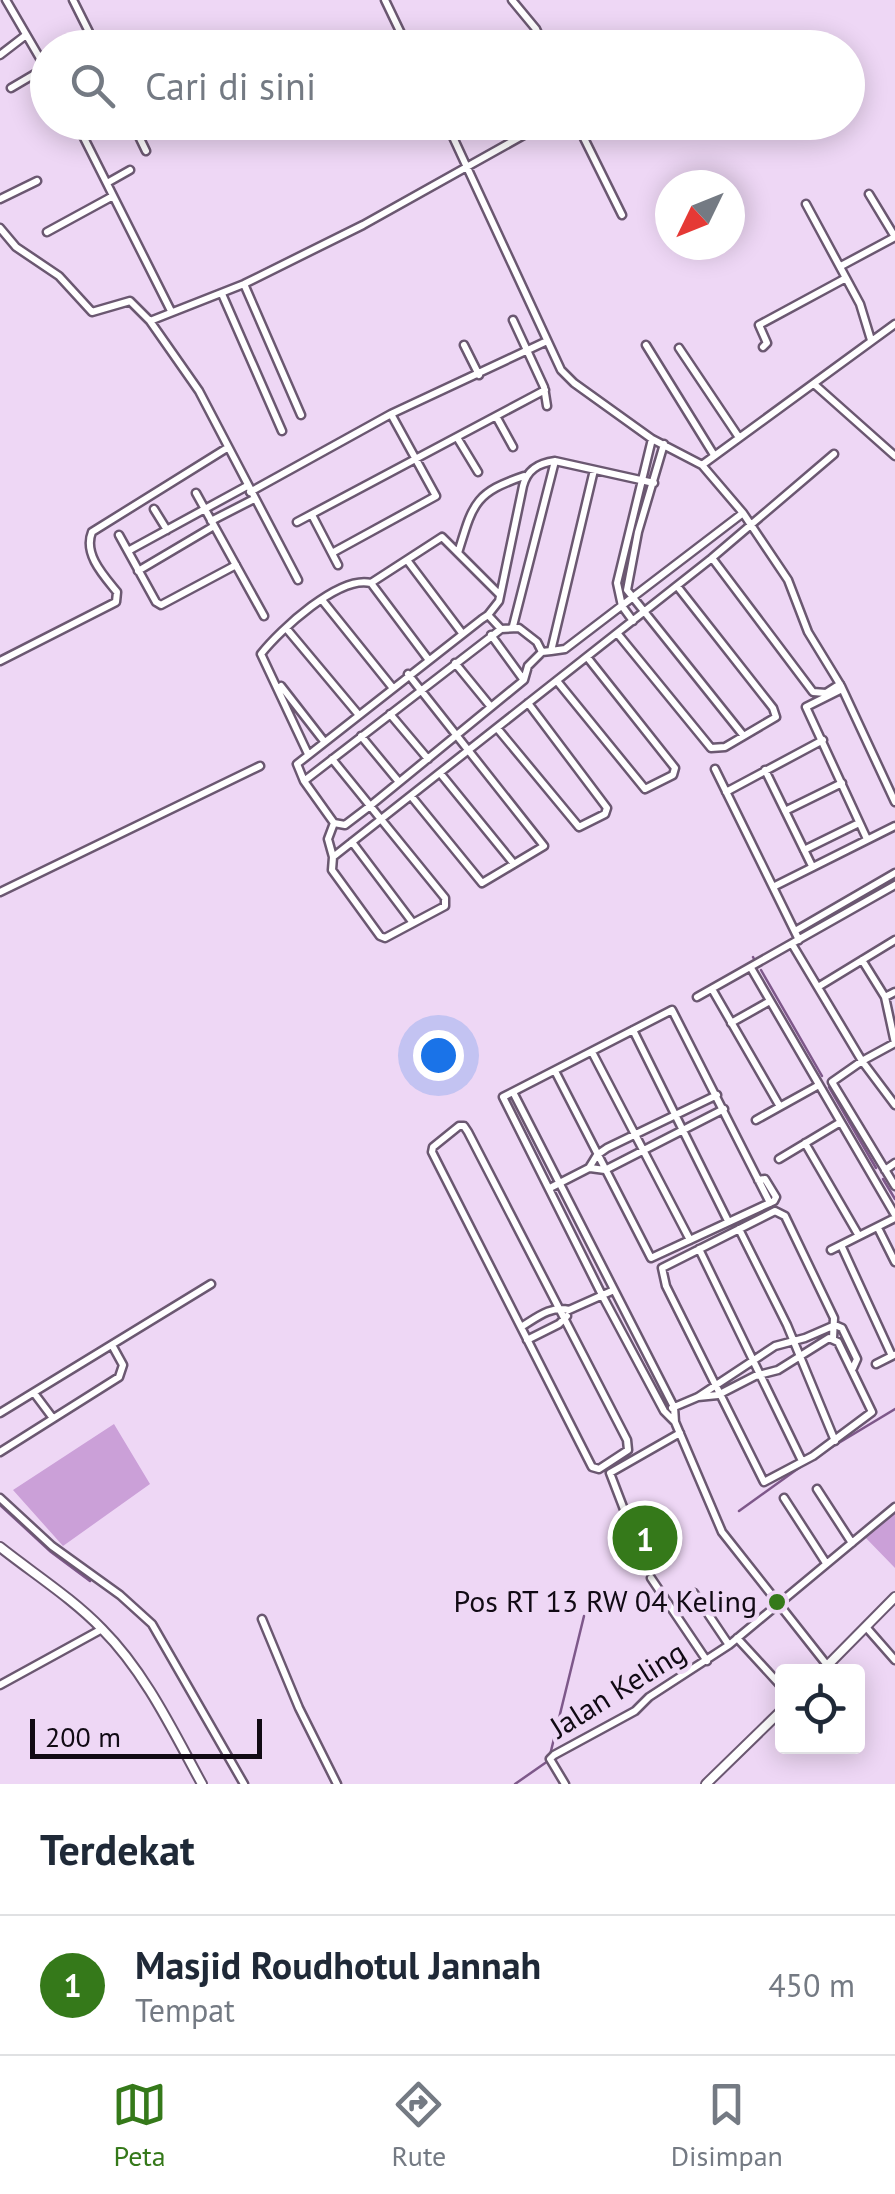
<!DOCTYPE html>
<html lang="id">
<head>
<meta charset="utf-8">
<style>
  :root { --surface:#fff; --page:#f6f6f7; --text:#1f2937; --muted:#747a83; --line:#e0e1e3; --accent:#35791a }
  body { margin:0; font-family:"PT Sans",sans-serif; background:var(--page); color:var(--text) }
  .controls { position:absolute; right:30px; bottom:30px; display:grid; overflow:hidden; border-radius:10px; box-shadow:0 5px 25px #0003 }
  .controls button { width:90px; height:90px; display:grid; place-items:center; padding:0; border:0; border-bottom:2px solid var(--line); background:var(--surface); color:var(--text); font:50px sans-serif }
  .compass { position:absolute; left:655px; top:170px; width:90px; height:90px; border-radius:50%; background:var(--surface); box-shadow:0 5px 25px #0003; rotate:227deg }
  .scale { position:absolute; left:30px; bottom:25px; width:232px; box-sizing:border-box; padding-left:10px; border:5px solid #110a14; border-top:0; font-size:28px; line-height:35px; white-space:nowrap; color:#110a14; -webkit-text-stroke:8px #eed7f5; paint-order:stroke }
  .you { position:absolute; left:438px; top:1055px; width:35px; height:35px; margin:-25px; border:8px solid #fff; border-radius:50%; background:#1a73e8; box-shadow:0 0 0 15px #1a73e833 }
  .badge { display:grid; place-items:center; width:65px; height:65px; border-radius:50%; background:var(--accent); color:#fff; font-size:32px; font-weight:700 }
  .pin { position:absolute; translate:-50% -50%; border:5px solid #fff; box-shadow:0 2px 10px #0006 }
  .list { margin:0; padding:0; list-style:none }
  h2 { display:flex; justify-content:space-between; align-items:center; height:130px; margin:0; padding:0 40px; font-size:42px }
  h2 small { font-size:32px; font-weight:400; color:var(--muted) }
  .list li { display:grid; grid-template-columns:65px 1fr auto; gap:30px; align-items:center; box-sizing:border-box; height:140px; padding:0 40px; border-top:2px solid var(--line) }
  .list b { display:block; font-size:38px; white-space:nowrap }
  .list p { margin:0; font-size:32px; white-space:nowrap; color:var(--muted) }
  .list em { font-size:32px; font-style:normal; color:var(--muted) }
  .icon { flex:none; width:55px; height:55px; fill:none; stroke:currentColor; stroke-width:2; stroke-linecap:round; stroke-linejoin:round }
  .map { position:relative; flex:none; width:895px; height:1784px; overflow:hidden }
  .search { position:absolute; background:var(--surface); box-shadow:0 5px 25px #0003; left:30px; right:30px; top:30px; height:110px; display:flex; align-items:center; gap:25px; box-sizing:border-box; padding:0 35px; border-radius:55px; color:var(--muted); font-size:38px }
  .sheet { height:270px; background:var(--surface) }
  nav { display:flex; justify-content:space-around; align-items:center; box-sizing:border-box; height:140px; border-top:2px solid var(--line); background:var(--surface); font-size:28px; color:var(--muted) }
  nav a { display:grid; justify-items:center; gap:5px }
  nav .on { color:var(--accent) }
  .map>svg:first-child { display:block }
  .green { fill:#cba0d8 }
  .lines { fill:none; stroke-linecap:round; stroke-linejoin:round }
  .stream { stroke:#7e588a; stroke-width:2.5 }
  .minor-casing { stroke:#6b5871; stroke-width:11 }
  .tertiary-casing { stroke:#6b5871; stroke-width:12 }
  .minor { stroke:#fff; stroke-width:6 }
  .tertiary { stroke:#fff; stroke-width:8 }
  .poi-dot { fill:#35791a; stroke:#eed7f5; stroke-width:4 }
  .labels { text-anchor:middle; stroke-width:9; stroke-linejoin:round; paint-order:stroke }
  .poi-label { font-size:30px; fill:#110a14; stroke:#eed7f5; text-anchor:end }
  .street-label { font-size:30px; fill:#110a14; stroke:#eed7f5 }
</style>
</head>
<body>
<div class="map">
<svg width="895" height="1784" viewBox="0 0 895 1784">
  <rect width="100%" height="100%" fill="#eed7f5"/>
  <path class="green" d="M114 1424 150 1484 63 1546 13 1490Z
    M892 1509 895 1513V1568L862 1534Z"/>
  <g class="lines">
    <path class="stream" d="M753 957 754 959
      M761 970 822 1076
      M829 1087 876 1168
      M883 1179 895 1199
      M822 1453 895 1409
      M0 1505 51 1552 90 1581
      M739 1511 803 1465
      M550 1755 584 1616
      M515 1784 548 1761"/>
    <g class="minor-casing">
      <path id="minor" d="M6 0 48 72
        M73 0 97 48
        M385 0 408 48
        M512 0 536 29 545 48
        M0 55 26 35
        M11 88 45 68
        M76 122 171 311
        M132 122 146 151
        M446 122 561 370 574 383 652 439 702 465 743 513 788 580 808 632 841 686 895 802
        M576 122 622 215
        M449 130 463 122
        M107 183 130 170
        M869 194 895 237
        M0 199 37 181
        M806 204 860 304 871 340
        M0 228 16 247 59 276 92 312 130 301 150 321
        M47 232 113 196
        M841 266 895 237
        M244 284 301 415
        M222 294 282 431
        M513 320 544 387 547 406
        M464 345 479 375
        M646 345 714 455
        M763 347 767 343 759 325 846 278
        M679 348 738 436
        M814 384 895 456
        M497 418 513 447
        M458 439 478 472
        M664 444 638 532 627 590 743 735
        M702 465 895 324
        M250 492 391 414 547 341
        M196 493 264 616
        M154 509 167 530
        M312 515 338 565
        M211 521 254 499
        M297 522 545 390
        M119 535 156 602 161 605 236 565
        M128 551 247 486
        M332 553 436 496 391 414
        M458 553C473 504 474 493 524 476
        M712 558 813 692 826 693 840 684
        M407 560 462 633
        M138 571 214 526
        M298 580 199 391 150 321 244 284 363 225 547 122
        M322 600 392 687
        M488 615 499 601 523 486C527 470 538 463 555 461L654 483
        M633 621 622 606 617 583 652 439
        M513 626 555 461
        M286 628 358 714
        M501 629 488 615 482 619 297 764 304 781 334 823 345 825 370 806 524 680 528 666 542 652 551 651 594 470
        M617 633 711 748 725 747 776 717 773 708 677 586
        M491 635 523 679
        M551 651 565 649 743 513
        M428 659 371 583 442 537 500 595
        M0 661 116 602 117 592C104 576 83 554 92 532L227 448
        M455 663 491 707
        M408 674 544 846 482 883 411 796
        M557 681 645 789 673 775 675 768 587 657
        M281 686 323 740
        M842 689 806 707 867 839
        M390 714 428 759
        M497 728 579 827 605 814 607 808 528 703
        M361 736 399 782
        M308 754 261 654C280 630 339 575 371 583
        M332 759 445 898V906L385 938 380 936 332 870 333 857 328 839 334 823
        M715 769 799 940
        M765 770 812 866
        M440 773 514 864
        M304 781 501 629 519 628 537 642 542 652
        M726 792 823 740
        M785 811 842 783
        M352 842 413 923
        M804 850 859 823
        M333 857 712 558 834 454
        M773 887 895 826
        M0 892 260 766
        M795 931 895 873
        M792 944 862 1061 895 1105
        M862 960 885 997 895 1043
        M751 968 895 1215
        M818 987 895 940
        M712 989 779 1105
        M697 997 895 885
        M885 997 895 992
        M731 1023 770 1001
        M633 1030 728 1221
        M895 1043 862 1061 832 1082 895 1186
        M592 1052 690 1240
        M555 1071 651 1258 774 1201 776 1197 765 1179 758 1180
        M514 1094 674 1407 675 1422 722 1532 827 1665
        M756 1120 819 1085
        M459 1126H464L468 1132 627 1440 628 1450 599 1469 592 1467 432 1152 433 1147Z
        M805 1143 859 1236
        M779 1159 839 1123
        M590 1168 605 1170 724 1109
        M885 1170 895 1163
        M550 1188 589 1168 597 1155 607 1148 717 1095
        M878 1228 895 1262
        M739 1229 787 1325 835 1441
        M841 1245 892 1356
        M699 1249 802 1461
        M831 1250 895 1218
        M521 1327C536 1318 551 1305 569 1310L614 1290
        M527 1340 559 1324 567 1316
        M876 1364 894 1355
        M34 1393 52 1417
        M698 1397 718 1395 755 1376 778 1370 829 1338 838 1342 872 1412 813 1456 764 1482 666 1286 662 1268 775 1211 785 1216 834 1318 833 1338
        M672 1408 698 1397 775 1346 805 1338 835 1325 842 1328 857 1359 853 1368
        M0 1413 211 1284
        M675 1422 664 1411 602 1295 503 1097 672 1010 770 1203
        M0 1452 119 1377 123 1365 112 1345
        M817 1489 852 1543
        M0 1498 52 1546 120 1595 152 1624 244 1784
        M784 1498 826 1563
        M630 1525 610 1473 680 1433
        M651 1578 707 1661
        M694 1593 729 1645
        M262 1619 299 1708 337 1784
        M866 1627 895 1660
        M737 1638 782 1687
        M0 1685 102 1629
        M565 1784 550 1759 554 1755 635 1711 649 1697 729 1645 895 1507"/>
    </g>
    <g class="tertiary-casing">
      <path id="tertiary" d="M0 1547C34 1574 72 1598 102 1629 145 1672 173 1731 202 1784
        M821 1672 895 1597
        M706 1784 782 1710"/>
    </g>
    <use href="#minor" class="minor"/>
    <use href="#tertiary" class="tertiary"/>
  </g>
  <circle class="poi-dot" cx="777" cy="1602" r="10"/>
  <g class="labels">
    <g class="poi-label">
      <text x="757" y="1612">Pos RT 13 RW 04 Keling</text>
    </g>
    <g class="street-label">
      <text transform="translate(618 1690) rotate(-32)" y="10">Jalan Keling</text>
    </g>
  </g>
</svg>
<div class="controls">
<button><svg class="icon" aria-label="locate" viewBox="0 0 24 24"><circle cx="12" cy="12" r="6"/><path d="M12 2v4M12 18v4M2 12h4M18 12h4"/></svg></button>
</div>
<svg class="compass" viewBox="-18 -18 36 36"><path d="M0-13l5 13h-10z" fill="#e53935"/><path d="M0 13l5-13h-10z" fill="#747a83"/></svg>
<div class="scale">200 m</div>
<div class="you"></div>
<div class="pin badge" style="left:645px;top:1538px">1</div>
<div class="search"><svg class="icon" aria-label="search" viewBox="0 0 24 24"><circle cx="10" cy="10" r="6"/><path d="M15 15l6 6"/></svg>Cari di sini</div>
</div>
<section class="sheet">
<h2>Terdekat<small></small></h2>
<ul class="list">
<li><span class="badge">1</span><div><b>Masjid Roudhotul Jannah</b><p>Tempat</p></div><em>450 m</em></li>
</ul>
</section>
<nav>
<a class="on"><svg class="icon" aria-label="map" viewBox="0 0 24 24"><path d="M3 6l6-2 6 2 6-2v14l-6 2-6-2-6 2zM9 4v14M15 6v14"/></svg>Peta</a>
<a><svg class="icon" aria-label="directions" viewBox="0 0 24 24"><path d="M12 3l9 9-9 9-9-9zM9 14v-3h6M13 9l2 2-2 2"/></svg>Rute</a>
<a><svg class="icon" aria-label="saved" viewBox="0 0 24 24"><path d="M7 4h10v16l-5-4-5 4z"/></svg>Disimpan</a>
</nav>
</body>
</html>
